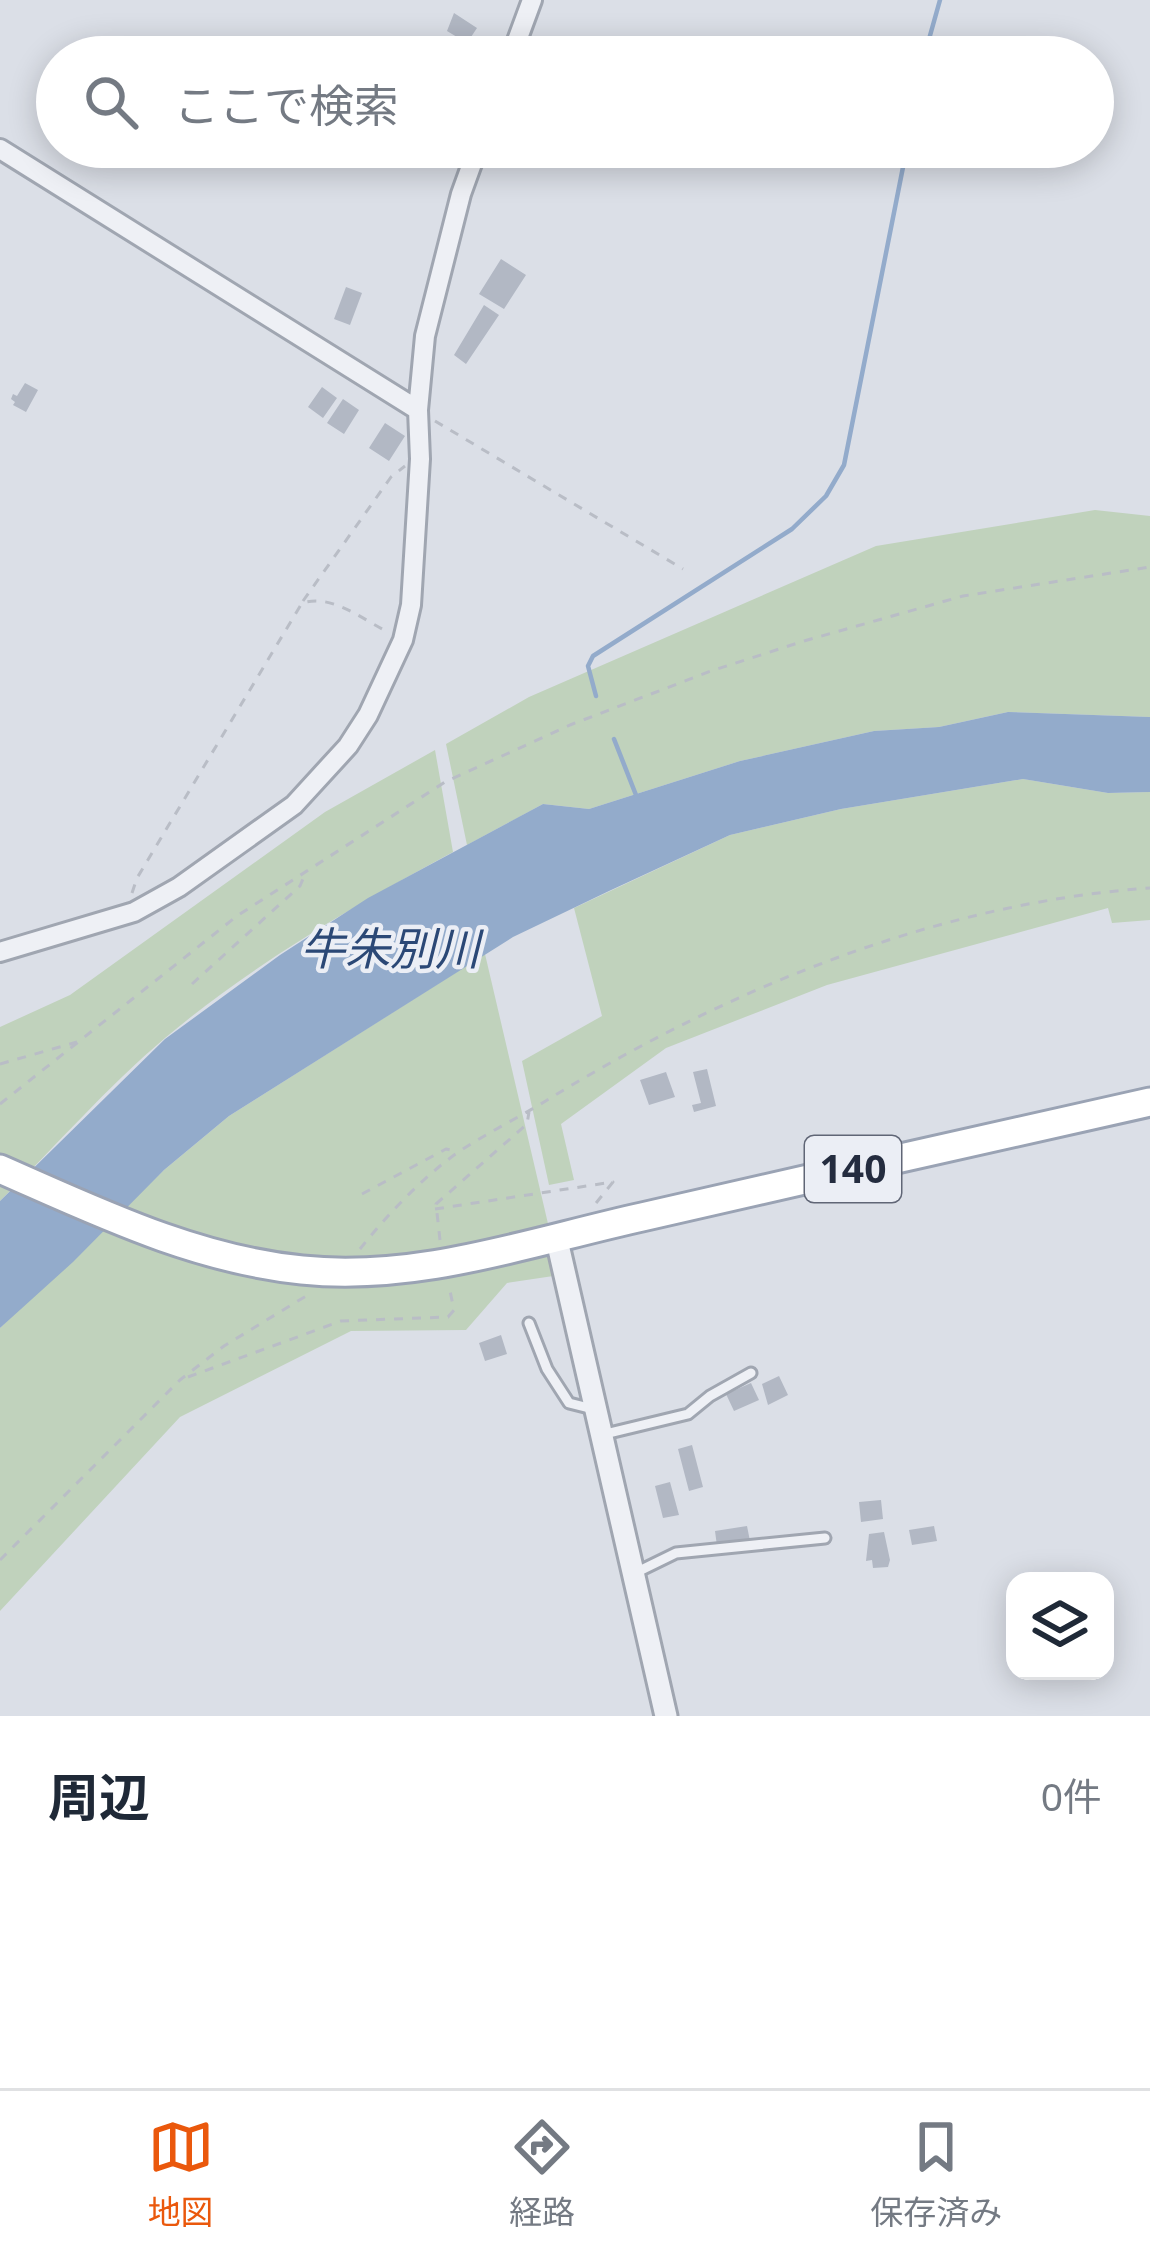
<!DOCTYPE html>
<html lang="ja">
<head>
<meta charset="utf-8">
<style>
  :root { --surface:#fff; --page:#f6f6f7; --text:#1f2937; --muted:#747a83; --line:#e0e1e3; --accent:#ea580c }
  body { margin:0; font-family:"Noto Sans","Noto Sans JP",sans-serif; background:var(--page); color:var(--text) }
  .controls { position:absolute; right:36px; bottom:36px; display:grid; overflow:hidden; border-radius:24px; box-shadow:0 6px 30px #0003 }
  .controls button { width:108px; height:108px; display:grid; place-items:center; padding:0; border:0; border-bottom:3px solid var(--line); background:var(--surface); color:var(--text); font:60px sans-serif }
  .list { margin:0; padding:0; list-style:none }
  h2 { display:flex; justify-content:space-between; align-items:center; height:156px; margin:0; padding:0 48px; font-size:51px }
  h2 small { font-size:39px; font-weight:400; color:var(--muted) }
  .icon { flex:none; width:66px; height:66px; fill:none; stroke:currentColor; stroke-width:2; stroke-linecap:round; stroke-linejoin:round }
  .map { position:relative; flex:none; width:1150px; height:1716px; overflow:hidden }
  .search { position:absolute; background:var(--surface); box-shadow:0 6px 30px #0003; left:36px; right:36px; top:36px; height:132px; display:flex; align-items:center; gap:30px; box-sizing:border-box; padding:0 42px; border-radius:66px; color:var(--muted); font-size:45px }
  .sheet { height:372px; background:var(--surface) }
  nav { display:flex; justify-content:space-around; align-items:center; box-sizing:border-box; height:168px; border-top:3px solid var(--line); background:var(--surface); font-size:33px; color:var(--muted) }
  nav a { display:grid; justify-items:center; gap:6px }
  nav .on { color:var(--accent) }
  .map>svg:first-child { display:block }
  .green { fill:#c0d2bc }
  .water { fill:#93abcb }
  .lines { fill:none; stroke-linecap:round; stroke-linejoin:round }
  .stream { stroke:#93abcb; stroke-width:4.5 }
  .building { fill:#b2b8c4 }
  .service-casing { stroke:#a0a6b1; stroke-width:15 }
  .minor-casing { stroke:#a0a6b1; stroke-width:24 }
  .tertiary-casing { stroke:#a0a6b1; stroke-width:27 }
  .primary-casing { stroke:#9aa3b4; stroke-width:33 }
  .path { stroke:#b9bdc6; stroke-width:3; stroke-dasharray:9 9; stroke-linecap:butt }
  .service { stroke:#eef0f5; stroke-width:9 }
  .minor { stroke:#eef0f5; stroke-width:18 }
  .tertiary { stroke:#eef0f5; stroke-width:21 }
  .primary { stroke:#fff; stroke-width:27 }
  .labels { text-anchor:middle; stroke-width:9; stroke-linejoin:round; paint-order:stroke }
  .shield { fill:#ebeef5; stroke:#606676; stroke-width:3 }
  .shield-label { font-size:39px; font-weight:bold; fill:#242c3f }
  .water-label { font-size:45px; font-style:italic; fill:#2b4876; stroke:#ebeef5 }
</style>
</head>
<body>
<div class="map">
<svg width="1150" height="1716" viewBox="0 0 1150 1716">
  <rect width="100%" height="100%" fill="#dbdfe7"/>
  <path class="green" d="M1095 510 1150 516V717L1008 712 939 727 874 731 740 761 589 809 543 804 467 845 446 744 529 697 876 546Z
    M435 750 453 852C353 906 252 965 165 1038 107 1087 55 1147 0 1201V1027L70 995 325 812Z
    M1023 779 1108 793 1150 792V920L1112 923 1108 908 827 985 666 1048 561 1124 574 1180 549 1185 522 1061 602 1016 574 908 730 835 841 809Z
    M485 954 560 1275 507 1283 466 1330 351 1331 180 1417 0 1611V1328L164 1170 229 1116Z"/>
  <path class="water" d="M1008 712 1150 717V792L1108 793 1023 779 841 809 730 835 609 891 513 937 229 1116 164 1170 73 1262 0 1328V1201L165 1039 280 955 368 898 543 804 589 809 740 761 874 731 939 727Z"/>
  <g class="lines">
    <path class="stream" d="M924 57 940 0
      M596 696 588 666 593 656 792 529 826 496 844 465 907 147
      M614 739 636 795"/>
  </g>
  <path class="building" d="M454 13 477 28 467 43 447 31Z
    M501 259 526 275 504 309 479 294Z
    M346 287 362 293 350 325 334 319Z
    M484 305 499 315 466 364 454 355Z
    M25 383 38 390 26 412 13 405 15 402 11 399 13 394 17 396Z
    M322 387 337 398 323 418 308 407Z
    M343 399 359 410 344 434 327 423Z
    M385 423 405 436 389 461 369 448Z
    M707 1069 716 1106 694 1112 692 1105 701 1103 693 1072Z
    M666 1072 675 1097 649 1105 640 1080Z
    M501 1335 507 1354 485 1361 479 1343Z
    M779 1376 788 1395 768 1405 762 1384Z
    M751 1383 759 1400 734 1411 726 1394Z
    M692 1445 703 1487 689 1491 678 1449Z
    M670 1482 679 1515 663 1518 655 1486Z
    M881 1500 883 1519 861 1522 859 1502Z
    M747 1526 750 1541 717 1546 715 1531Z
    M934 1526 937 1541 912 1545 909 1530Z
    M884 1532 890 1560 888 1567 873 1568 872 1560 866 1561 869 1534Z"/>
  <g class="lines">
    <g class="service-casing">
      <path id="service" d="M529 1323 547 1369 569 1403 593 1409
        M601 1435 688 1414 710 1396 751 1373
        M633 1574 676 1553 825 1538"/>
    </g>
    <g class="minor-casing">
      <path id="minor" d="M511 57 532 0
        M0 149 418 410
        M0 952 134 912 179 887 294 805 348 746 368 715 403 640 411 605 420 459 418 410 425 336 461 194 478 147"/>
    </g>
    <g class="tertiary-casing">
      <path id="tertiary" d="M556 1236 666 1716"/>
    </g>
    <g class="primary-casing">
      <path id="primary" d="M0 1169C98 1212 194 1259 302 1270 419 1282 529 1242 642 1217 811 1178 981 1140 1150 1102"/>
    </g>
    <path class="path" d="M435 421 683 569
      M303 601 391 477 405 466
      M132 893 137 878 302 603C331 594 359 617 386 631
      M192 984 300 886 305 874
      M0 1064 77 1042
      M0 1104 237 916 445 782 570 725 711 671 804 641 963 596 1150 567
      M362 1194 446 1149 455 1151
      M435 1209 613 1182 592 1208
      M440 1240 436 1204 527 1124 529 1112
      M360 1249C387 1215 422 1178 457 1153 485 1134 516 1119 544 1102 725 990 936 903 1150 888
      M188 1377 341 1321 448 1317 454 1310 449 1286
      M0 1560 180 1380 224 1346 311 1293"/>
    <use href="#service" class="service"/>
    <use href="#minor" class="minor"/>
    <use href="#tertiary" class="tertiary"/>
    <use href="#primary" class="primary"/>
  </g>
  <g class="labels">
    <rect class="shield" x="805" y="1136" width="96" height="66" rx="9"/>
    <g class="shield-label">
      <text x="853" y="1183">140</text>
    </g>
    <g class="water-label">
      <text x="390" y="965">牛朱別川</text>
    </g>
  </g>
</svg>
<div class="controls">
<button><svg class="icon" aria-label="layers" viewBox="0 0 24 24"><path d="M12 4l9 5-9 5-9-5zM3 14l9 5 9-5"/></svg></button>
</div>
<div class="search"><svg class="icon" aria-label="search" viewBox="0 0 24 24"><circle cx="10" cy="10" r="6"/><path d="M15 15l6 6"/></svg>ここで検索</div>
</div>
<section class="sheet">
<h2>周辺<small>0件</small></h2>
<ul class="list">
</ul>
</section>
<nav>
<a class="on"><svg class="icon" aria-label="map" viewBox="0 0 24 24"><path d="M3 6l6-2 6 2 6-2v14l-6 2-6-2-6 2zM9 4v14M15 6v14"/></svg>地図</a>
<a><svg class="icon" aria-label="directions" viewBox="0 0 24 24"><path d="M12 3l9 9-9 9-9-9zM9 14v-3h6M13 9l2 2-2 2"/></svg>経路</a>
<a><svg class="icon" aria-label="saved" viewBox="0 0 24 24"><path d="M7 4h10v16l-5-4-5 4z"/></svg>保存済み</a>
</nav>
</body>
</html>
